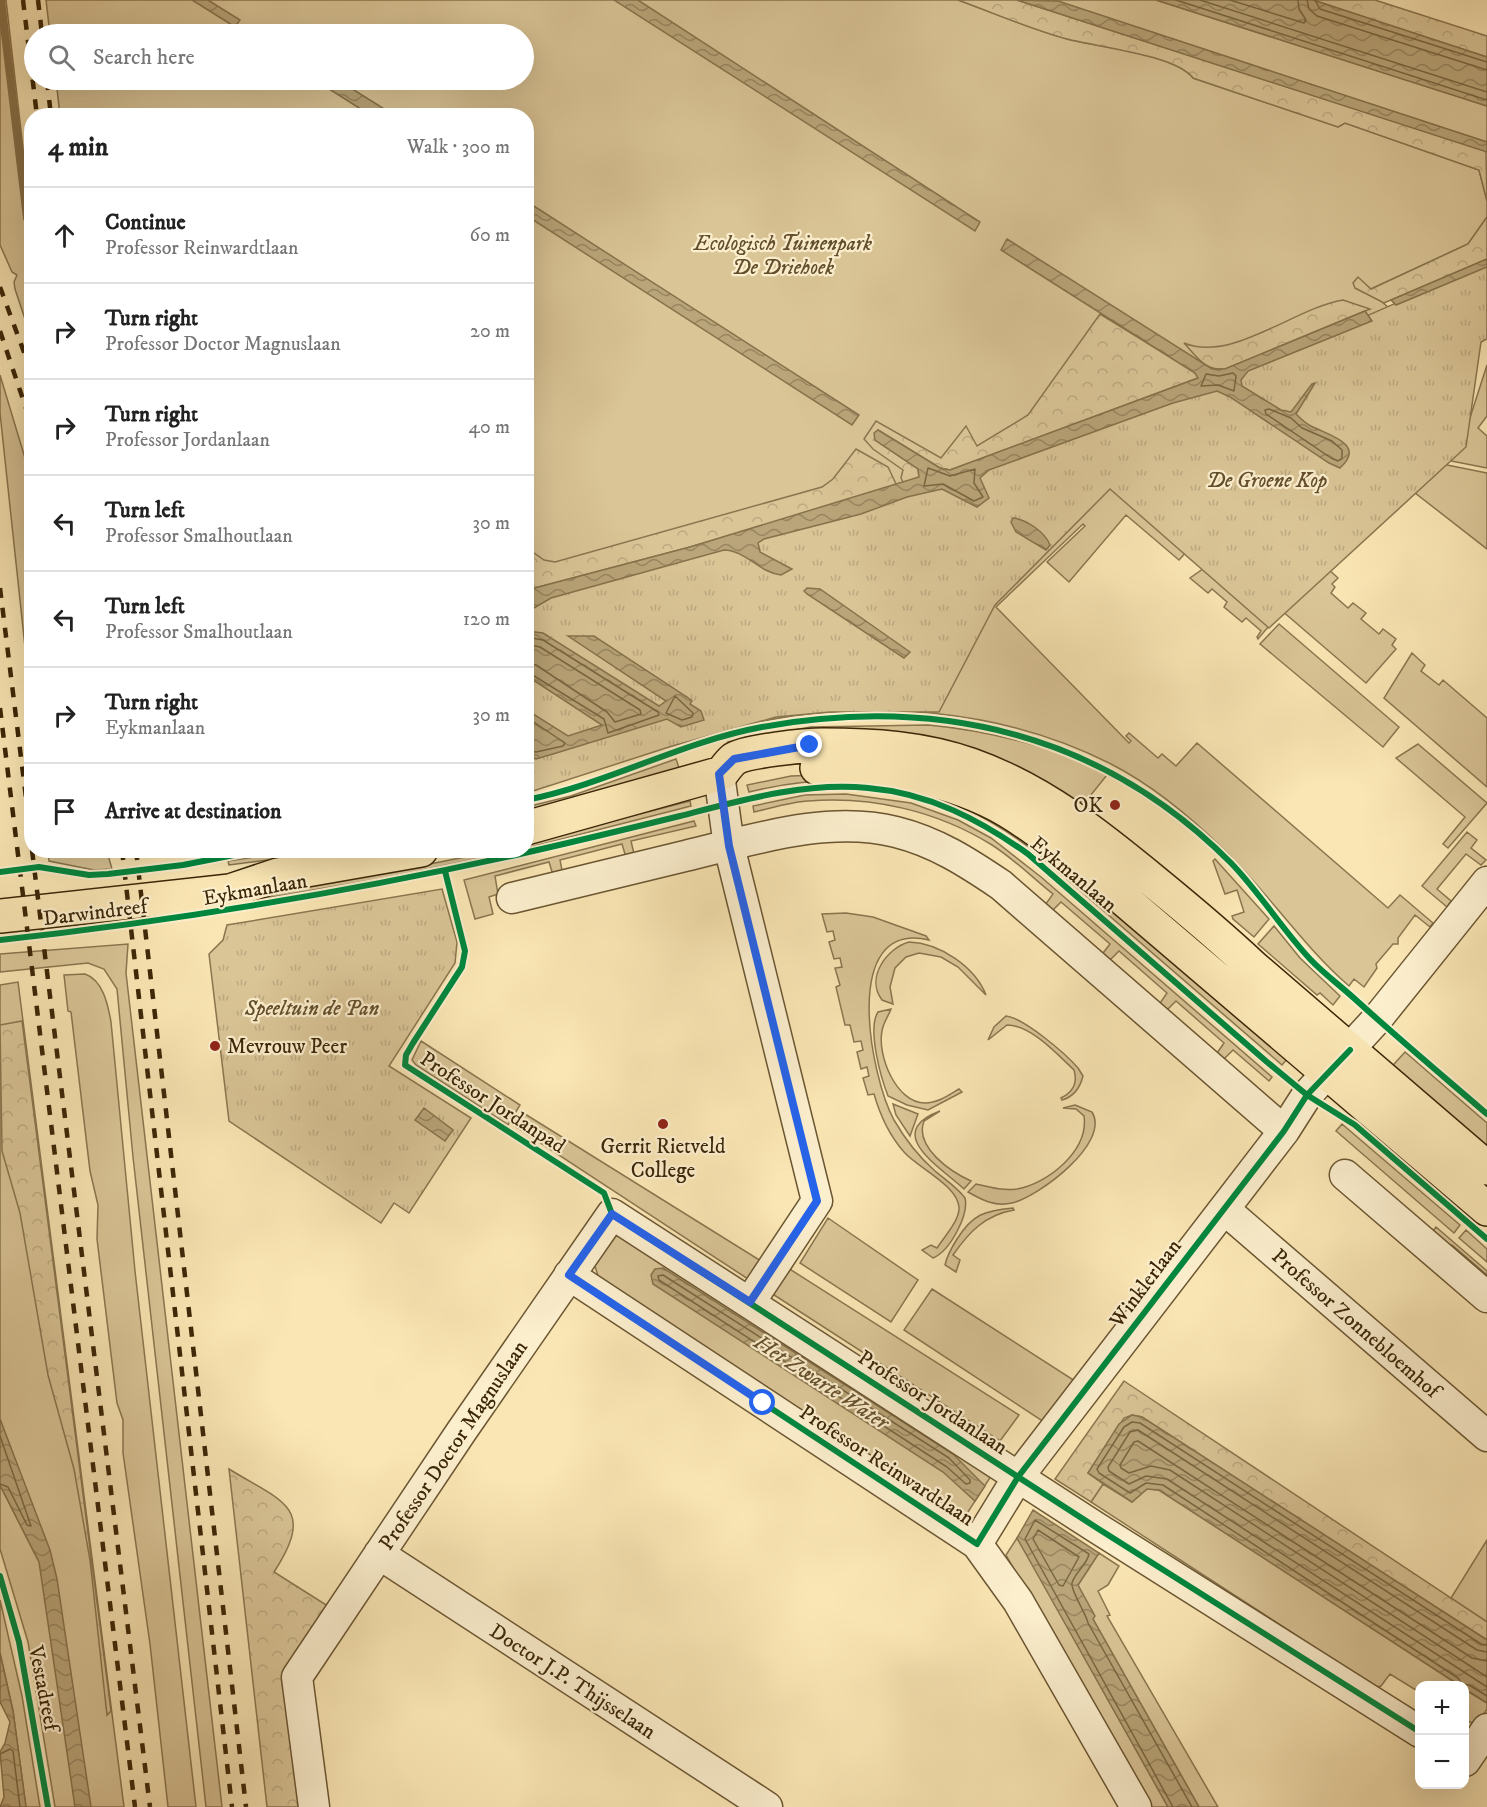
<!DOCTYPE html>
<html lang="en">
<head>
<meta charset="utf-8">
<style>
  :root { --surface:#fff; --page:#f2f2f2; --text:#222; --muted:#767676; --line:#e0e0e0 }
  body { margin:0; font-family:"IM FELL DW Pica",serif; background:var(--page); color:var(--text) }
  .controls { position:absolute; right:18px; bottom:18px; display:grid; overflow:hidden; border-radius:12px; box-shadow:0 6px 24px #0002 }
  .controls button { width:54px; height:54px; display:grid; place-items:center; padding:0; border:0; border-bottom:2px solid var(--line); background:var(--surface); color:var(--text); font:30px sans-serif }
  .stop { position:absolute; width:18px; height:18px; margin:-14px; border:4px solid #2563eb; border-radius:50%; background:#fff }
  .stop.end { background:#2563eb; border-color:#fff; box-shadow:0 2px 6px #0008 }
  .list { margin:0; padding:0; list-style:none }
  h2 { display:flex; justify-content:space-between; align-items:center; height:78px; margin:0; padding:0 24px; font-size:26px }
  h2 small { font-size:20px; font-weight:400; color:var(--muted) }
  .list li { display:grid; grid-template-columns:39px 1fr auto; gap:18px; align-items:center; box-sizing:border-box; height:96px; padding:0 24px; border-top:2px solid var(--line) }
  .list b { display:block; font-size:22px; white-space:nowrap }
  .list p { margin:0; font-size:20px; white-space:nowrap; color:var(--muted) }
  .list em { font-size:20px; font-style:normal; color:var(--muted) }
  .icon { flex:none; width:33px; height:33px; fill:none; stroke:currentColor; stroke-width:2; stroke-linecap:round; stroke-linejoin:round }
  .map { position:relative; flex:none; width:1487px; height:1807px; overflow:hidden }
  .search { position:absolute; background:var(--surface); box-shadow:0 6px 24px #0002; left:24px; top:24px; width:510px; height:66px; display:flex; align-items:center; gap:15px; box-sizing:border-box; padding:0 21px; border-radius:33px; color:var(--muted); font-size:22px }
  .panel { position:absolute; background:var(--surface); box-shadow:0 6px 24px #0002; left:24px; top:108px; width:510px; height:750px; border-radius:24px }
  .map>svg:first-child { display:block }
  .green { fill:#dac597; stroke:#8a764f; stroke-width:1.5 }
  .forest { fill:url(#forest-crowns); stroke:#8a764f; stroke-width:1.5 }
  .park { fill:url(#park-tufts); stroke:#8a764f; stroke-width:1.5 }
  .water { fill:url(#water-waves); stroke:#87724b; stroke-width:1.5 }
  .lines { fill:none; stroke-linecap:round; stroke-linejoin:round }
  .shore { stroke:#7a6640; stroke-width:1.5 }
  .stream { stroke:#87724b; stroke-width:8 }
  .minor-casing { stroke:#6b5632; stroke-width:33 }
  .major-casing { stroke:#3b2607; stroke-width:36 }
  .minor { stroke:#fcefce; stroke-width:30 }
  .major { stroke:#fae6b4; stroke-width:33 }
  .rail { stroke:#3b2607; stroke-width:4.5; stroke-dasharray:10 10; stroke-linecap:butt }
  .cycleway-casing { stroke:#fcefce; stroke-width:10 }
  .cycleway { stroke:#00873e; stroke-width:6 }
  .route { stroke:#2563eb; stroke-width:8 }
  .poi-dot { fill:#8f2418; stroke:#fcefce; stroke-width:2 }
  .labels { text-anchor:middle; stroke-width:4.5; stroke-linejoin:round; paint-order:stroke }
  .park-label { font-size:21px; font-style:italic; fill:#634e2b; stroke:#fcefce }
  .poi-label { font-size:21px; fill:#3b2607; stroke:#fcefce; text-anchor:end }
  .street-label { font-size:21px; fill:#3b2607; stroke:#fcefce }
  .water-label { font-size:22px; font-style:italic; fill:#67522f; stroke:#fcefce }
</style>
</head>
<body>
<div class="map">
<svg width="1487" height="1807" viewBox="0 0 1487 1807">
  <defs>
    <pattern id="forest-crowns" width="20" height="18" patternUnits="userSpaceOnUse" patternTransform="scale(1.5)"><rect width="20" height="18" fill="#dac597"/><path d="M2 6a3 3 0 1 1 6 0M12 15a3 3 0 1 1 6 0" fill="none" stroke="#bca981"/></pattern>
    <pattern id="park-tufts" width="24" height="20" patternUnits="userSpaceOnUse" patternTransform="scale(1.5)"><rect width="24" height="20" fill="#dac597"/><path d="M3 7l-1-3M5 7V3M7 7l1-3M15 17l-1-3M17 17v-4M19 17l1-3" fill="none" stroke="#bca981"/></pattern>
    <pattern id="water-waves" width="16" height="10" patternUnits="userSpaceOnUse" patternTransform="scale(1.5)"><rect width="16" height="10" fill="#b9a579"/><path d="M0 5q4-4 8 0t8 0" fill="none" stroke="#988661"/></pattern>
  </defs>
  <rect width="100%" height="100%" fill="#fae6b4"/>
  <filter id="stains"><feTurbulence type="fractalNoise" baseFrequency=".00333" numOctaves="4"/><feColorMatrix values="0 0 0 0 .2 0 0 0 0 .09 0 0 0 0 .02 0 0 0 .5 -.17"/></filter>
  <radialGradient id="worn" r=".72"><stop offset=".6" stop-color="#630" stop-opacity="0"/><stop offset="1" stop-color="#630" stop-opacity=".3"/></radialGradient>
  <path class="green" d="M0 0H6L31 218V337L15 289 14 282 17 275 12 272 0 245Z
    M46 0H958C994 13 1030 29 1067 39 1097 47 1175 54 1193 78L1338 127 1345 123 1479 170 1487 201V217L1468 244 1371 289 1355 288 1381 301 1389 308 1487 277 1291 341 1195 381 950 470 690 547 527 590 526 116 60 115 56 80H524V34H50Z
    M1052 0H1156L1487 106V142Z
    M1487 365V416L1478 428 1487 436V468L1446 460 1467 427Z
    M0 375 31 478V703L0 413Z
    M1442 464 1487 473V549L1410 489Z
    M1108 476 1190 548 1179 560 1126 515 1069 582 1047 562 1085 526 1083 524 996 607 1129 743 1131 741 1126 736 1129 733 1158 758 1162 754 1176 766 1197 743 1388 908 1400 895 1433 923 1430 927 1415 915 1398 938V944H1393L1376 964 1377 968 1364 987 1354 979 1349 986C1303 946 1270 895 1226 852 1193 819 1154 786 1111 764 1002 708 867 698 748 724Z
    M1210 564 1274 620 1258 639 1257 637 1261 631 1246 618 1242 622 1224 607 1227 602 1212 589 1208 593 1190 578Z
    M1326 567 1338 578 1332 584 1335 587 1331 593 1348 608 1353 603 1366 613 1361 619 1379 634 1383 629 1396 639 1392 645 1396 649 1366 683 1281 610Z
    M1279 624 1399 727 1383 747 1260 644Z
    M1412 653 1425 665 1421 671 1439 685 1443 680 1487 718V787L1384 698Z
    M928 725C983 730 1060 747 1107 775L1086 801 1063 804 723 748 728 742 811 727Z
    M1418 744 1487 803 1448 848 1443 844 1465 817 1396 758Z
    M676 759 679 768 527 814 526 807 571 796Z
    M850 774C898 779 942 789 986 809 1032 830 1070 864 1109 895 1172 946 1233 998 1294 1051L1282 1065 1039 855C949 784 860 765 749 792L747 785 791 776Z
    M846 794 911 803 958 820 991 838 1041 877 1272 1077 1269 1081 1233 1050 1221 1062 1215 1056 1224 1043 1176 1001 1165 1012 1158 1006 1167 993 1119 951 1107 963 1100 957 1110 944 1061 902 1050 913 1043 908 1053 894C1033 878 1014 859 992 845 937 811 873 796 808 801 790 802 772 808 754 812L753 806 805 795Z
    M690 801 691 806 527 848V843Z
    M694 821 696 826 631 841 635 858 627 861 622 844 560 860 563 875 554 878 549 862 495 876 498 894 489 897 493 914 475 919 464 880Z
    M1467 832 1477 840 1471 848 1486 860 1481 865 1466 854 1437 889 1451 901 1447 907 1422 886Z
    M48 851H107L112 869 94 870 49 861Z
    M292 851H337L229 865 228 861Z
    M495 851H514L384 878 242 902 241 896 420 866Z
    M1215 859 1269 919 1254 937 1233 919 1232 916 1244 912 1237 890 1225 894 1213 861Z
    M846 913 873 917 926 936 929 940C839 919 871 1078 894 1120 905 1139 918 1156 934 1170 944 1179 957 1187 965 1198 969 1215 950 1251 933 1258L922 1250 931 1245 937 1248C944 1237 960 1220 959 1207 957 1185 918 1168 904 1152 889 1135 880 1115 874 1094L868 1095 863 1078 869 1076 867 1067 861 1069 857 1052 863 1050 861 1041 854 1042 850 1025H845L836 987 840 985 835 968 842 967 840 958 834 959 829 942 835 940 833 931 827 932 822 914Z
    M1274 926 1300 958 1340 996 1333 1005 1320 993 1317 995 1258 944Z
    M909 942C940 943 975 967 986 995L958 967 941 957 919 953 906 957 895 968 890 987 893 1004 882 1000C865 978 887 948 909 942Z
    M128 944 126 973 222 1807H206L133 1157 117 989 104 969 88 963 0 972V954Z
    M85 974C103 980 108 1005 111 1022L135 1271 196 1807H168L150 1644 123 1453V1420L117 1403 97 1239 98 1205 90 1171 71 1012 68 1011 64 975Z
    M18 982 124 1807H55L28 1642 0 1549V1485L38 1560 29 1499 0 1419V985Z
    M891 1009C888 1017 883 1023 882 1031 877 1055 896 1103 925 1103 938 1103 949 1095 959 1089L962 1092 928 1110 907 1105 888 1096C881 1078 867 1029 878 1012Z
    M1006 1016C1024 1018 1066 1054 1078 1068L1083 1076C1080 1088 1073 1097 1062 1100L1061 1098C1073 1092 1078 1083 1074 1070 1057 1054 1031 1025 1007 1025L988 1040 994 1027Z
    M421 1041 520 1105 508 1125 416 1065 412 1060Z
    M1405 1052 1487 1123V1162L1385 1074Z
    M893 1104 918 1114 910 1136 896 1115Z
    M1075 1105 1092 1112C1111 1143 1038 1197 1012 1203 995 1207 982 1200 968 1192L976 1184C989 1187 1003 1191 1017 1189 1047 1184 1089 1151 1084 1116L1076 1109 1063 1108Z
    M940 1111 924 1121C914 1147 951 1172 971 1181L964 1189C942 1168 881 1133 940 1111Z
    M525 1114 761 1261 748 1279 513 1125Z
    M1342 1124 1460 1225 1454 1233 1336 1131Z
    M1013 1208 1014 1210C985 1215 969 1232 953 1255L960 1260 956 1272 945 1265C947 1255 952 1247 957 1239 973 1214 984 1211 1013 1208Z
    M828 1218 918 1280 891 1322 800 1263Z
    M1436 1227 1487 1271V1275L1452 1245 1430 1246 1425 1241Z
    M1466 1230 1487 1249V1262L1459 1238Z
    M617 1236 623 1237 993 1473 959 1526 598 1276 594 1263 611 1237Z
    M788 1268 1019 1415 1000 1441 771 1293Z
    M932 1289 1075 1381 1047 1424 904 1330Z
    M1103 1484 1132 1502 1147 1489 1159 1490 1459 1685 1420 1686 1419 1692 1390 1674 1381 1686 1376 1687 1091 1502Z
    M1017 1538 1032 1563 1168 1807H1150L1006 1555Z
    M1487 1540V1622L1451 1598Z
    M1099 1553 1119 1566 1108 1585 1098 1591 1110 1615 1107 1616 1218 1807H1199L1093 1619 1078 1585Z
    M0 1600 22 1696 40 1807H26L13 1711 0 1653Z
    M1464 1689 1487 1703V1709L1477 1725 1465 1720Z"/>
  <path class="forest" d="M958 0H1017L1486 151 1487 201 1479 170 1345 123 1338 127 1193 78C1176 55 1097 47 1067 39 1030 29 994 13 958 0Z
    M1313 0H1375L1487 36V57Z
    M1487 217V259L1384 303 1355 288 1353 283 1358 277 1371 289 1468 244Z
    M1343 300 1370 309 1225 369C1205 371 1197 357 1184 343 1232 363 1294 308 1343 300Z
    M1100 314 1196 373 1198 378 950 470 940 468 878 430 875 440 918 469 919 477 904 484 901 478 903 470 873 449 864 439 876 421 941 458 966 426 977 446 1028 415Z
    M856 449 888 467 897 486 690 547 527 590V548L544 560 555 562 822 487 833 479Z
    M22 1021 111 1711 107 1715 90 1560 74 1469 48 1375 20 1213 2 1151 0 1025Z
    M1124 1381 1487 1622V1640L1142 1417 1132 1415 1124 1418 1088 1473 1103 1484 1091 1502 1055 1479Z
    M229 1469C282 1502 317 1506 274 1572L331 1608 289 1673 304 1807H267Z"/>
  <path class="park" d="M1487 263V339L1481 342 1466 447 1269 628 1110 489 995 605 939 712H830L776 717 669 747 527 793V597L870 502 1219 381Z
    M442 889 457 942 455 963 389 1066 471 1118 409 1213 394 1203 381 1223 229 1121 209 954 223 940 227 925Z"/>
  <path class="water" d="M192 0H208L240 20 235 27Z
    M614 0H638L980 222 975 231Z
    M1017 0 1058 1 1487 142V152Z
    M1156 0H1313L1487 57V106Z
    M315 80H338L394 115H370Z
    M526 201 859 415 852 425 527 216Z
    M1007 239 1212 369H1225L1365 311 1372 321 1248 371 1241 380 1242 386 1281 410 1291 412 1312 384 1315 383 1296 414C1301 419 1305 423 1311 426 1328 435 1367 444 1340 468L1329 463 1230 397 1217 391 1173 403 989 470 980 478 989 498 977 507 942 489 907 497 861 514 764 539 758 543 760 552 792 569 781 575C760 573 745 550 724 550L551 598 534 608H527V590L690 547 919 477 918 469 875 440 874 433 878 430 940 468 950 470 1198 378 1195 373 1001 250Z
    M1487 259V267L1396 305 1391 300Z
    M1013 518C1026 519 1045 532 1050 545L1046 550 1016 532 1011 522Z
    M807 588 820 589 910 652 904 658 807 594 804 591Z
    M527 631 543 633 659 706 666 701 568 636H594L687 697 692 701 690 704 701 711 704 720 681 727 667 719 553 754 536 759 527 755V710L568 736 602 725 527 676Z
    M424 1108 453 1130 445 1141 415 1120Z
    M663 1268 953 1454 985 1486 975 1501 943 1472 653 1284 651 1275 655 1269Z
    M1132 1415 1142 1417 1487 1640V1703L1465 1689 1464 1686 1459 1685 1159 1490 1147 1489 1132 1502 1088 1473 1119 1424Z
    M0 1419 50 1550 57 1579 91 1807H75L39 1562 0 1485Z
    M1033 1510 1099 1553 1078 1585 1095 1616 1093 1619 1199 1807H1168L1017 1538Z
    M0 1653 13 1711 26 1807H0L4 1797 0 1752 5 1743 10 1722 0 1702Z"/>
  <g class="lines">
    <path class="shore" d="M1176 0 1487 100
      M1200 0 1487 92
      M1230 0 1304 23 1306 20 1299 9 1298 0
      M1307 0 1309 9 1317 16 1487 70
      M1315 0 1320 9 1487 62
      M1233 373 1236 376 1234 391 1218 385 1201 386 1206 374 1219 376Z
      M1269 409 1291 418 1302 428 1332 441 1342 450V458L1338 461 1331 458 1266 414 1265 410Z
      M928 468 950 476 975 469 974 483 983 497 974 501 943 484 924 486Z
      M526 637 543 640 658 712 659 715 608 733 604 719 526 671
      M526 644 540 647 640 710 641 714 615 722 607 712 536 665 526 663
      M675 696 693 713 692 717 682 720 666 713Z
      M526 717 565 743 563 746 536 752 526 750
      M663 1275 949 1458 970 1480V1483L966 1484 947 1467 659 1280 658 1276Z
      M0 1436 31 1526 27 1525 8 1487 0 1484
      M1038 1530 1079 1557 1063 1586 1059 1585 1033 1539Z
      M1487 1645 1481 1644 1140 1423 1132 1422 1124 1427 1097 1469 1099 1473 1130 1493 1146 1483 1163 1485 1458 1678 1462 1684 1469 1685 1487 1696
      M1487 1652 1477 1650 1138 1430 1130 1432 1108 1467 1109 1471 1129 1484 1146 1476 1167 1479 1487 1687
      M1487 1661 1472 1658 1138 1441 1134 1442 1120 1465 1121 1468 1129 1473 1151 1466 1170 1470 1487 1677
      M0 1754 10 1749 13 1751 20 1807
      M1173 1807 1025 1539 1035 1520 1089 1554C1087 1565 1075 1572 1072 1583 1070 1590 1086 1613 1088 1623L1192 1807"/>
    <path class="stream" d="M1 0 27 218"/>
    <g class="minor-casing">
      <path id="minor" d="M719 774 729 846 817 1201 750 1302
        M512 898C569 884 627 870 685 856 752 840 827 815 896 832 936 842 967 862 1001 885L1284 1131
        M1345 1175 1487 1297
        M1224 1209 1487 1436
        M569 1275 977 1544 1018 1601 1136 1807
        M977 1544 1018 1477 1284 1131 1307 1095 1377 1019 1487 882
        M379 1554 767 1807
        M1465 1761 1487 1729
        M314 1807 297 1677 461 1432 612 1214 1097 1528 1420 1732"/>
    </g>
    <g class="major-casing">
      <path id="major" d="M817 768C875 762 957 781 1008 811 1038 829 1065 851 1093 873L1487 1209
        M526 828 722 773C725 769 729 763 734 759 746 751 806 745 823 745 873 745 923 748 971 765 1042 790 1100 837 1157 884 1190 911 1222 938 1253 967L1487 1168
        M0 916 230 891 278 875 421 850"/>
    </g>
    <use href="#minor" class="minor"/>
    <use href="#major" class="major"/>
    <path class="rail" d="M23 0 37 116
      M38 0 42 34
      M47 80 51 116
      M0 287 32 374
      M0 331 32 426
      M0 588 32 846
      M0 708 135 1807
      M32 850 150 1807
      M122 850 232 1807
      M136 850 246 1807"/>
    <g class="cycleway-casing">
      <path id="cycleway" d="M526 800C607 784 681 742 762 727 939 695 1103 734 1231 863 1260 893 1282 929 1310 959 1324 974 1341 986 1356 1000 1399 1039 1443 1076 1487 1114
        M729 846 817 1201 750 1302
        M445 871 465 951 462 967 413 1043 406 1055 405 1065 604 1193 612 1214
        M0 872 39 867 89 875 108 874 183 865 260 850
        M0 940C175 921 348 892 520 854 573 842 627 829 680 816 742 800 804 782 868 788 929 793 980 820 1028 854L1267 1062 1307 1095 1355 1125 1487 1239
        M612 1214 569 1275 977 1544 1018 1477 1284 1131 1307 1095 1350 1050
        M612 1214 1097 1528 1420 1732
        M0 1576 19 1642 48 1807"/>
    </g>
    <use href="#cycleway" class="cycleway"/>
  </g>
  <g class="lines">
    <path class="route" d="M763 1403 569 1275 612 1214 750 1302 817 1201 729 846 719 774 734 759 810 745"/>
  </g>
  <g class="poi-dot">
    <circle cx="1115" cy="805" r="6"/>
    <circle cx="215" cy="1046" r="6"/>
    <circle cx="663" cy="1124" r="6"/>
  </g>
  <g class="labels">
    <g class="park-label">
      <text x="783" y="250">Ecologisch Tuinenpark<tspan x="783" dy="24">De Driehoek</tspan></text>
      <text x="1267" y="487">De Groene Kop</text>
      <text x="312" y="1015">Speeltuin de Pan</text>
    </g>
    <g class="poi-label">
      <text x="1103" y="812">OK</text>
      <text x="227" y="1053" text-anchor="start">Mevrouw Peer</text>
      <text x="663" y="1153" text-anchor="middle">Gerrit Rietveld<tspan x="663" dy="24">College</tspan></text>
    </g>
    <g class="street-label">
      <text transform="translate(1074 874) rotate(40)" y="7">Eykmanlaan</text>
      <text transform="translate(255 889) rotate(-10)" y="7">Eykmanlaan</text>
      <text transform="translate(95 912) rotate(-7)" y="7">Darwindreef</text>
      <text transform="translate(493 1102) rotate(33)" y="7">Professor Jordanpad</text>
      <text transform="translate(1145 1283) rotate(-53)" y="7">Winklerlaan</text>
      <text transform="translate(1356 1323) rotate(41)" y="7">Professor Zonnebloemhof</text>
      <text transform="translate(933 1402) rotate(33)" y="7">Professor Jordanlaan</text>
      <text transform="translate(453 1445) rotate(-56)" y="7">Professor Doctor Magnuslaan</text>
      <text transform="translate(887 1465) rotate(33)" y="7">Professor Reinwardtlaan</text>
      <text transform="translate(573 1681) rotate(33)" y="7">Doctor J.P. Thijsselaan</text>
      <text transform="translate(44 1688) rotate(79)" y="7">Vestadreef</text>
    </g>
    <g class="water-label">
      <text transform="translate(822 1381) rotate(33)" y="8">Het Zwarte Water</text>
    </g>
  </g>
  <rect width="100%" height="100%" filter="url(#stains)"/>
  <rect width="100%" height="100%" fill="url(#worn)"/>
</svg>
<div class="controls">
<button>+</button>
<button>−</button>
</div>
<div class="stop" style="left:763px;top:1403px"></div>
<div class="stop end" style="left:810px;top:745px"></div>
<div class="search"><svg class="icon" aria-label="search" viewBox="0 0 24 24"><circle cx="10" cy="10" r="6"/><path d="M15 15l6 6"/></svg>Search here</div>
<section class="panel">
<h2>4 min<small>Walk · 300 m</small></h2>
<ul class="list">
<li><svg class="icon" aria-label="ahead" viewBox="0 0 24 24"><path d="M12 20V5M6 11l6-6 6 6"/></svg><div><b>Continue</b><p>Professor Reinwardtlaan</p></div><em>60 m</em></li>
<li><svg class="icon" aria-label="right" viewBox="0 0 24 24"><path d="M7 20v-9h11M14 6l5 5-5 5"/></svg><div><b>Turn right</b><p>Professor Doctor Magnuslaan</p></div><em>20 m</em></li>
<li><svg class="icon" aria-label="right" viewBox="0 0 24 24"><path d="M7 20v-9h11M14 6l5 5-5 5"/></svg><div><b>Turn right</b><p>Professor Jordanlaan</p></div><em>40 m</em></li>
<li><svg class="icon" aria-label="left" viewBox="0 0 24 24"><path d="M17 20v-9H6M10 6l-5 5 5 5"/></svg><div><b>Turn left</b><p>Professor Smalhoutlaan</p></div><em>30 m</em></li>
<li><svg class="icon" aria-label="left" viewBox="0 0 24 24"><path d="M17 20v-9H6M10 6l-5 5 5 5"/></svg><div><b>Turn left</b><p>Professor Smalhoutlaan</p></div><em>120 m</em></li>
<li><svg class="icon" aria-label="right" viewBox="0 0 24 24"><path d="M7 20v-9h11M14 6l5 5-5 5"/></svg><div><b>Turn right</b><p>Eykmanlaan</p></div><em>30 m</em></li>
<li><svg class="icon" aria-label="arrive" viewBox="0 0 24 24"><path d="M6 21V4h12l-3 4 3 4H6"/></svg><div><b>Arrive at destination</b></div></li>
</ul>
</section>
</div>
</body>
</html>
